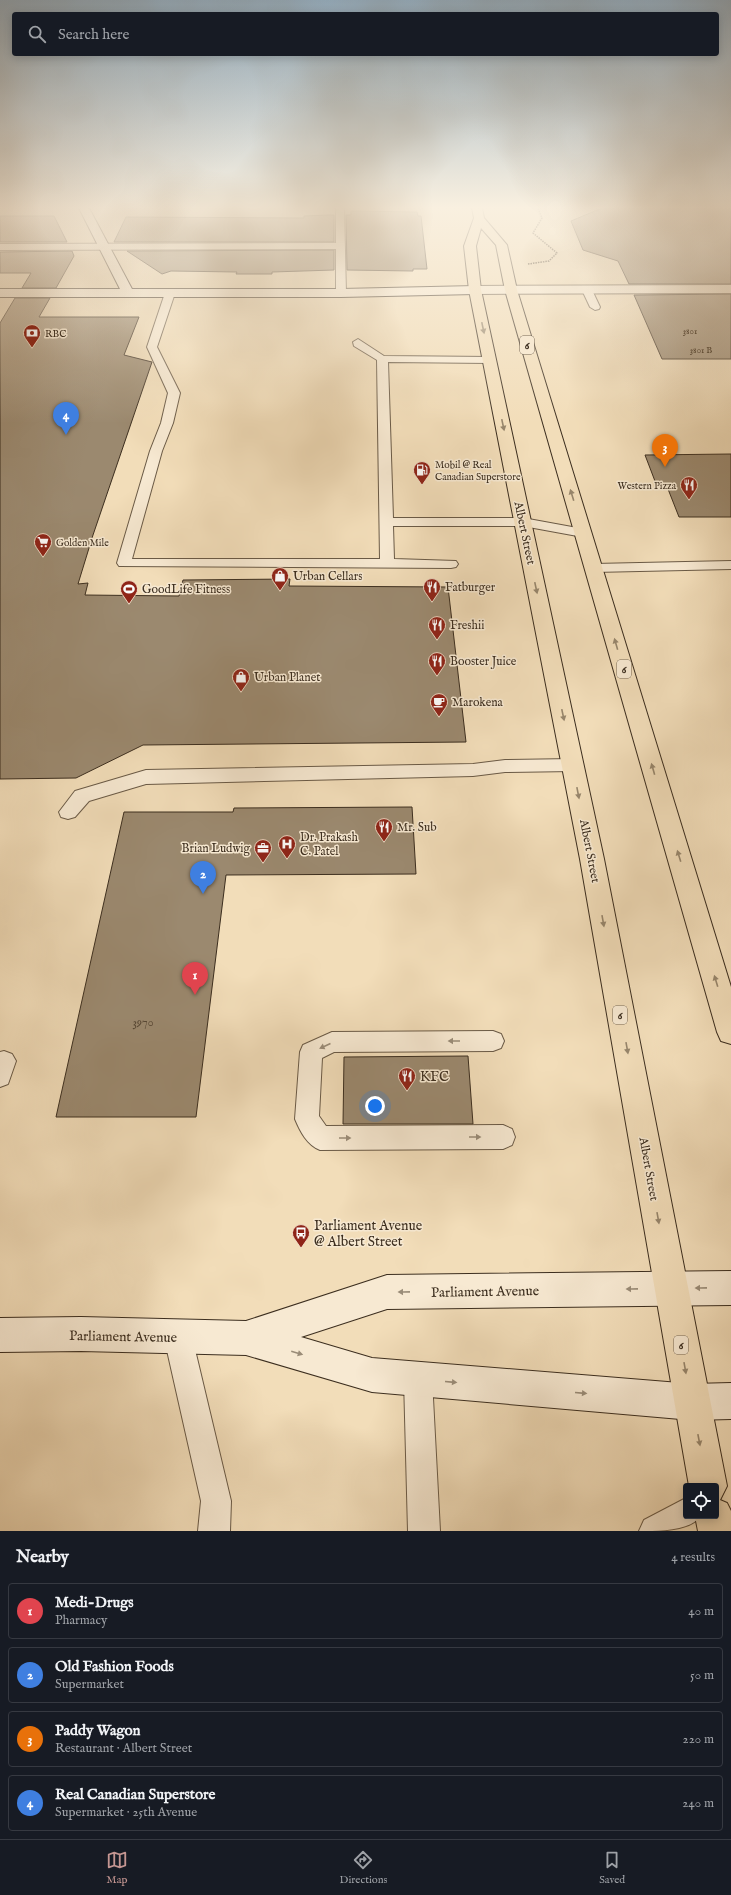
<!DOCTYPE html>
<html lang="en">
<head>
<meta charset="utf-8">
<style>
  :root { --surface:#171b24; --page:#20242c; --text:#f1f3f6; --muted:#9ea1a6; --line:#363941; --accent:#c59692 }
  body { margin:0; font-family:"IM FELL English",serif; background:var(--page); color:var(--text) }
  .controls { position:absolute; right:12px; bottom:12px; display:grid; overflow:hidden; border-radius:4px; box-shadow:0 2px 10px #0003 }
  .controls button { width:36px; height:36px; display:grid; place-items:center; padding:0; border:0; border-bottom:1px solid var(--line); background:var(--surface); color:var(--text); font:20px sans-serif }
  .you { position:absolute; left:375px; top:1106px; width:14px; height:14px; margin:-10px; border:3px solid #fff; border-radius:50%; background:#1a73e8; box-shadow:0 0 0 6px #1a73e833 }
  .badge { display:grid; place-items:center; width:26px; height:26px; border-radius:50%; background:var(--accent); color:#fff; font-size:13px; font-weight:700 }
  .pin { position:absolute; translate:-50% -33px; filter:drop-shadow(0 1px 2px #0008) }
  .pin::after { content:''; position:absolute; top:21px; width:14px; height:12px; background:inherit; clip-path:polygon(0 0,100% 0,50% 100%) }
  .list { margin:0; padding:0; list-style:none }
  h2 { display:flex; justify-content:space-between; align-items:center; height:52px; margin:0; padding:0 16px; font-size:17px }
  h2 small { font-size:13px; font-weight:400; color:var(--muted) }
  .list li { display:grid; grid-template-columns:26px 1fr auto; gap:12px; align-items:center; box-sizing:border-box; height:56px; margin:0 8px 8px; padding:0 8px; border:1px solid var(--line); border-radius:4px }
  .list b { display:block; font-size:15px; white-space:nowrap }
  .list p { margin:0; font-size:13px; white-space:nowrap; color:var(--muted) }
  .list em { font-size:13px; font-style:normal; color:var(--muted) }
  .icon { flex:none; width:22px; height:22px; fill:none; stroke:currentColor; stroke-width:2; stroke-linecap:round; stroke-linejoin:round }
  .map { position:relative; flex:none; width:731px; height:1531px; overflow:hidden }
  .search { position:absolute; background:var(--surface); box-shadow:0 2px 10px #0003; left:12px; right:12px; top:12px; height:44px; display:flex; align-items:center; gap:10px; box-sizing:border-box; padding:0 14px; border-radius:4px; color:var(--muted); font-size:15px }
  .sheet { height:308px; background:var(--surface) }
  nav { display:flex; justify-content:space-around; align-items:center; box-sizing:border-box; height:56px; border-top:1px solid var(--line); background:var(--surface); font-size:11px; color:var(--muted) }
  nav a { display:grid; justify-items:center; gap:2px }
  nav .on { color:var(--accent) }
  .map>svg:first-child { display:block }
  .building { fill:#9b896f; stroke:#3c2e1f }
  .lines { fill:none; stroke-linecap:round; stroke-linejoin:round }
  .lane-casing { stroke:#6a5a46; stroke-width:2 }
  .street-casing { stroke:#6a5a46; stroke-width:2 }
  .secondary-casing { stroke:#3c2e1f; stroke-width:2 }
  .primary-casing { stroke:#3c2e1f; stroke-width:2 }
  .path { stroke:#3c2e1f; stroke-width:1.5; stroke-dasharray:1.5 1; stroke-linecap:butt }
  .lane { fill:#f7e9d2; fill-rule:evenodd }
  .street { fill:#f7e9d2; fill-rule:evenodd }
  .secondary { fill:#f7e9d2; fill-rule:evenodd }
  .primary { fill:#f2ddb9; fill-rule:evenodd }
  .oneway { fill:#97866c }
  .oneway2 { fill:#9a8c78 }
  .labels { text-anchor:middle; stroke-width:3; stroke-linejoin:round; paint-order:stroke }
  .far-number-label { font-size:9px; fill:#544533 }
  .far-poi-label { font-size:10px; fill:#3c2e1f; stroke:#f7e9d2; text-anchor:start }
  .shield { fill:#f7e9d2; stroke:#746655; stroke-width:1 }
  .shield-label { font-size:11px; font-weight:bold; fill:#3c2e1f }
  .street-label { font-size:12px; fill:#3c2e1f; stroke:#f7e9d2 }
  .poi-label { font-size:12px; fill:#3c2e1f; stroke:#f7e9d2; text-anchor:start }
  .near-number-label { font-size:12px; fill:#544533 }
  .near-poi-label { font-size:14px; fill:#3c2e1f; stroke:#f7e9d2; text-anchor:start }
  .near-street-label { font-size:14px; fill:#3c2e1f; stroke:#f7e9d2 }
</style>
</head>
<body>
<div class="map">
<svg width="731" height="1531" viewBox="0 0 731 1531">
  <rect width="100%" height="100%" fill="#f2ddb9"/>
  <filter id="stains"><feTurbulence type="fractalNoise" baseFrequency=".005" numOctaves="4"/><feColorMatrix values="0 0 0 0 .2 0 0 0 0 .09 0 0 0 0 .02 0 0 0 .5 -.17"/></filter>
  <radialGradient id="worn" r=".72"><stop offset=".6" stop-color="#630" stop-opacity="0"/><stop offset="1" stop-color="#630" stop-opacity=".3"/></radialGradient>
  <path class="building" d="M602 208H731V284H629L618 261 583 250 571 221Z
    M351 211 417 212 418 216H421L427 269H413V271L347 270 346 215H351Z
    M328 215H334V242H114L126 217 304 218V216Z
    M0 216H54L67 242H0Z
    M334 250V270L272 272V274H236L237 272 171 271 162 274 127 251Z
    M72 251 74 256 56 288H22L31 273H0V252Z
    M731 294V359H662L634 295Z
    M15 298H50L39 317H139L124 355 152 362 93 535 78 584 88 583 85 595 179 596 183 580 290 579 289 586 448 587 466 742 143 745 76 778 0 779V323Z
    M731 454V517H679L668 489H658L645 455Z
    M412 807 416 874 226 875 196 1117H56L124 812H233L234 808Z
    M468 1056 473 1124H343L344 1057Z"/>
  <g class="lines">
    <g class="lane-casing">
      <path id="lane" d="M336 208H344L346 293 341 296 336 293V249L0 250V244L336 243Z
        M587 287 592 290 600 307 599 309 595 310 590 307 582 290Z
        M170 290 175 293 157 347 180 393 173 423 162 451 132 559H380L377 360 354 346 353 342 358 339 384 356 490 357 496 360 490 363 388 362 393 518H523L583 529 588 530 590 533 588 536 583 537 523 526H393L394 559 456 561 458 564 456 567 451 568 119 566 117 563 150 451 161 423 168 393 147 347 165 293Z
        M731 561V569L594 572 589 571 587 568 589 565 594 564Z
        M573 759 579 761 582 765 579 769 573 771 505 772 473 776 146 784 89 801 75 817 68 819 61 817 59 812 75 791 146 770 473 764 505 760Z
        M493 1031 501 1034 504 1041 501 1048 493 1051 334 1052 322 1058 319 1116 326 1126 503 1125 512 1129 515 1137 512 1145 503 1149 320 1150C307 1145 300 1131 295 1119L300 1052 303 1045 332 1032Z
        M4 1051 12 1054 16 1061 8 1084 0 1087V1052Z
        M178 1323 188 1327 192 1337 231 1501 230 1531H198L201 1501 164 1337 168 1327Z
        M418 1365 428 1369 432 1379 440 1531H408L404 1379 408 1369Z
        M686 1498V1516H700C691 1531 659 1531 639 1531L644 1520Z"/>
    </g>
    <g class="street-casing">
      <path id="street" d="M731 285V293L475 294 469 290 475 286Z"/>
    </g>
    <g class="secondary-casing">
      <path id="secondary" d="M79 208H89L132 289H341L475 286 481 290 475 294 341 297H0V289H120Z
        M731 1271V1305L387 1309 301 1337 372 1358 692 1384 731 1383V1419L692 1420 372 1392 246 1355 81 1351 0 1352V1318L81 1317 246 1321 387 1275Z"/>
    </g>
    <g class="primary-casing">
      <path id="primary" d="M472 208H482L484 218 507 245 517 290 731 987V1044L721 1041 717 1032 505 290 496 245 481 228 476 246 481 290 604 859 727 1486 720 1500 727 1503 731 1511V1531H698L695 1516H716V1486H689L580 859 469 290 464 246 474 218Z"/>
    </g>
    <path class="path" d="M528 264 549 261 557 253 533 233 542 218 538 208"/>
    <use href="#lane" class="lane"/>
    <use href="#street" class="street"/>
    <use href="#secondary" class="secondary"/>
    <use href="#primary" class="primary"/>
  </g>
  <defs><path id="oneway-solid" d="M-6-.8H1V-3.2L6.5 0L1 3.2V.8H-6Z"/></defs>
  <g class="oneway">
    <use href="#oneway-solid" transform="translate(483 328) rotate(78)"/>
    <use href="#oneway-solid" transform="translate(503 425) rotate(78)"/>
    <use href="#oneway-solid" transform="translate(572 495) rotate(-107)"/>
    <use href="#oneway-solid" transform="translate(536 588) rotate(78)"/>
    <use href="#oneway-solid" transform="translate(616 644) rotate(-106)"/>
    <use href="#oneway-solid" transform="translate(563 715) rotate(78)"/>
    <use href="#oneway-solid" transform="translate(653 769) rotate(-106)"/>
    <use href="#oneway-solid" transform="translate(578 793) rotate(79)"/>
    <use href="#oneway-solid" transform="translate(679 856) rotate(-107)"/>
    <use href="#oneway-solid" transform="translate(603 921) rotate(80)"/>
    <use href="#oneway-solid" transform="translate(716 981) rotate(-107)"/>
    <use href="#oneway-solid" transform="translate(627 1048) rotate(80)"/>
    <use href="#oneway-solid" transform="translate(658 1218) rotate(80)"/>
    <use href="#oneway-solid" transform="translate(685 1368) rotate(80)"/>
    <use href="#oneway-solid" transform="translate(699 1440) rotate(79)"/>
  </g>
  <g class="oneway2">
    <use href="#oneway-solid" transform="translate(454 1041) rotate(180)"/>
    <use href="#oneway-solid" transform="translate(325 1046) rotate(156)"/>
    <use href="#oneway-solid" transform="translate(475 1137)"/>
    <use href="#oneway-solid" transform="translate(345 1138)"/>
    <use href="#oneway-solid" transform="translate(701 1288) rotate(179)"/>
    <use href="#oneway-solid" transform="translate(632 1289) rotate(179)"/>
    <use href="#oneway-solid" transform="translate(404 1292) rotate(179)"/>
    <use href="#oneway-solid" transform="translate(297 1353) rotate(16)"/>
    <use href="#oneway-solid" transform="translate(451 1382) rotate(5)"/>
    <use href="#oneway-solid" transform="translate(581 1393) rotate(5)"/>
  </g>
  <linearGradient id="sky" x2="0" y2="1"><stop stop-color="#93adc0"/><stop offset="0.49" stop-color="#f9f0e0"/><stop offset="1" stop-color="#f9f0e0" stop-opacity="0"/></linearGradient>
  <rect width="731" height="423" fill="url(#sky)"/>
  <defs>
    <g id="bank-pin" transform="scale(0.9)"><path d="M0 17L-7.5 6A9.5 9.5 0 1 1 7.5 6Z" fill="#8f2418" stroke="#f7e9d2"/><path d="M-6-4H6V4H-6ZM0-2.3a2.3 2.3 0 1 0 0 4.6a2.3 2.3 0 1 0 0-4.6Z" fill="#fff"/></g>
    <g id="fuel-pin" transform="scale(0.9)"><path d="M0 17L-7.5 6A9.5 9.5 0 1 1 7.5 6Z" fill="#8f2418" stroke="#f7e9d2"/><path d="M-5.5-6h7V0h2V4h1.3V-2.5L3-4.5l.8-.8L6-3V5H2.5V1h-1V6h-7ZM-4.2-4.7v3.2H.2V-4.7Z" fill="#fff"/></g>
    <g id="restaurant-pin" transform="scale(0.9)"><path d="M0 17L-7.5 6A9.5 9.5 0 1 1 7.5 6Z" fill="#8f2418" stroke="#f7e9d2"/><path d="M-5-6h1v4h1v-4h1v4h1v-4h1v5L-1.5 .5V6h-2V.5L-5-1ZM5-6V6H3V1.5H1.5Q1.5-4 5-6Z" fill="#fff"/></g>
    <g id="supermarket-pin" transform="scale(0.9)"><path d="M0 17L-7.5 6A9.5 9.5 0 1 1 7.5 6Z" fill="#8f2418" stroke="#f7e9d2"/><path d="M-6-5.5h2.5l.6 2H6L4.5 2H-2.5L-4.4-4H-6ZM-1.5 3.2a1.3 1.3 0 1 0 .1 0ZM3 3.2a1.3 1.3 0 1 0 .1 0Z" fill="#fff"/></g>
    <g id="shop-pin" transform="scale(0.9)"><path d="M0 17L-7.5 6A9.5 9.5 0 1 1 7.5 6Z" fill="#8f2418" stroke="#f7e9d2"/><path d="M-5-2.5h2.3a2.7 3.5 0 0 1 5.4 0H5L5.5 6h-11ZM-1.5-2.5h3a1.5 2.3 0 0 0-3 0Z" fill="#fff"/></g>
    <g id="stadium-pin" transform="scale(0.9)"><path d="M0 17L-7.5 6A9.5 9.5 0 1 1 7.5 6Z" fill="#8f2418" stroke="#f7e9d2"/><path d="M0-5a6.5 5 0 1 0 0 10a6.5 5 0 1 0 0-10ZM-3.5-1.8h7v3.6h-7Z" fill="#fff"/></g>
    <g id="cafe-pin" transform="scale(0.9)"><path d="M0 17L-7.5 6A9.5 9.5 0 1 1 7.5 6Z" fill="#8f2418" stroke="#f7e9d2"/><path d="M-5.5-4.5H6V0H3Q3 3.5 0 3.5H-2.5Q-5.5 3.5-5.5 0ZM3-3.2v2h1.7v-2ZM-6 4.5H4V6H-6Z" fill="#fff"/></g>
    <g id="hospital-pin" transform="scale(0.9)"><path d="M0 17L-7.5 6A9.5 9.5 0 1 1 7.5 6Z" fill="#8f2418" stroke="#f7e9d2"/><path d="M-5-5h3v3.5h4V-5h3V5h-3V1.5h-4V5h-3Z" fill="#fff"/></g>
    <g id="office-pin" transform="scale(0.9)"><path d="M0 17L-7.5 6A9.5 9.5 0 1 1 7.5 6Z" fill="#8f2418" stroke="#f7e9d2"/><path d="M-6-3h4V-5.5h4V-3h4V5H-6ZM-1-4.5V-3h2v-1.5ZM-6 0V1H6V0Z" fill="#fff"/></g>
    <g id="bus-pin" transform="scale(0.9)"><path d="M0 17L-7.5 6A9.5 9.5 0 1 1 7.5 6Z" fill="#8f2418" stroke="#f7e9d2"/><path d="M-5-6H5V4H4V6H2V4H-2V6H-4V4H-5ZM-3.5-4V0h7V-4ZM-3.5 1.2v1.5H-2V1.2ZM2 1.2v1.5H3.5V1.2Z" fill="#fff"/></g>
  </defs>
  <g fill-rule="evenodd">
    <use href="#bank-pin" x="32" y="333"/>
    <use href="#fuel-pin" x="422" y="470"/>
    <use href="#restaurant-pin" x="689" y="485"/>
    <use href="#supermarket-pin" x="43" y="542"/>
    <use href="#shop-pin" x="280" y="576"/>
    <use href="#restaurant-pin" x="432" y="587"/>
    <use href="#stadium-pin" x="129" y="589"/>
    <use href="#restaurant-pin" x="437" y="625"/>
    <use href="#restaurant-pin" x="437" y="661"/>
    <use href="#shop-pin" x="241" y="677"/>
    <use href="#cafe-pin" x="439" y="702"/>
    <use href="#restaurant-pin" x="384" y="827"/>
    <use href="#hospital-pin" x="287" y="844"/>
    <use href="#office-pin" x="263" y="848"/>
    <use href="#restaurant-pin" x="407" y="1076"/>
    <use href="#bus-pin" x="301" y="1233"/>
  </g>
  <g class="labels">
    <g class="far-number-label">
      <text x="690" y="334">3801</text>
      <text x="701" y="353">3801 B</text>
    </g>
    <g class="far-poi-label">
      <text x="45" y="337">RBC</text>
      <text x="435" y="468">Mobil @ Real<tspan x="435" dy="12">Canadian Superstore</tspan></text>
      <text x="676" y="489" text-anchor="end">Western Pizza</text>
      <text x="56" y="546">Golden Mile</text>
    </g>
    <g class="shield">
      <rect x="520" y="336" width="14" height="18" rx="3"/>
      <rect x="617" y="660" width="14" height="18" rx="3"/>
      <rect x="613" y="1006" width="14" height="18" rx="3"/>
      <rect x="674" y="1336" width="14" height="18" rx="3"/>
    </g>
    <g class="shield-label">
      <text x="527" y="349">6</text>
      <text x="624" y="673">6</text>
      <text x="620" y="1019">6</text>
      <text x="681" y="1349">6</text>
    </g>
    <g class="street-label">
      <text transform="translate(525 533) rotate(78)" y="4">Albert Street</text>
      <text transform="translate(590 851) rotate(79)" y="4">Albert Street</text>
      <text transform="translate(649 1169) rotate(80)" y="4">Albert Street</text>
    </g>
    <g class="poi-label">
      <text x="293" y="580">Urban Cellars</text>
      <text x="445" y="591">Fatburger</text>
      <text x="142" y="593">GoodLife Fitness</text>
      <text x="450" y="629">Freshii</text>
      <text x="450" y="665">Booster Juice</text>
      <text x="254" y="681">Urban Planet</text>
      <text x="452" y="706">Marokena</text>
      <text x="397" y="831">Mr. Sub</text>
      <text x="300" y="841">Dr. Prakash<tspan x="300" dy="14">C. Patel</tspan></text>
      <text x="250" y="852" text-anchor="end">Brian Ludwig</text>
    </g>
    <g class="near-number-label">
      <text x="143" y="1026">3970</text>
    </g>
    <g class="near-poi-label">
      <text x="420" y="1081">KFC</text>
      <text x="314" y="1230">Parliament Avenue<tspan x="314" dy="16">@ Albert Street</tspan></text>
    </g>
    <g class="near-street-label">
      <text transform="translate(485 1291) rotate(-1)" y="5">Parliament Avenue</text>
      <text transform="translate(123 1336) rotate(1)" y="5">Parliament Avenue</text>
    </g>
  </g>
  <rect width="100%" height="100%" filter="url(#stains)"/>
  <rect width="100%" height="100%" fill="url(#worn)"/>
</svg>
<div class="controls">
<button><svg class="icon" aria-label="locate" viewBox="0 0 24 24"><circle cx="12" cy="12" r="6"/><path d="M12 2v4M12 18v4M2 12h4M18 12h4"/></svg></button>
</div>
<div class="you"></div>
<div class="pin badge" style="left:195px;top:995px;background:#e0444e">1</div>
<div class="pin badge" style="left:203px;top:894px;background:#3f7fe0">2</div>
<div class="pin badge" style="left:665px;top:467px;background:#e8710a">3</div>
<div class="pin badge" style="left:66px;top:435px;background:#3f7fe0">4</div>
<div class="search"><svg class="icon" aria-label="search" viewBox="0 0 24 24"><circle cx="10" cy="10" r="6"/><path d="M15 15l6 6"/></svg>Search here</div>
</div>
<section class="sheet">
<h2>Nearby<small>4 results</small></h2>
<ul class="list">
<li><span class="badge" style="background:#e0444e">1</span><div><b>Medi-Drugs</b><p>Pharmacy</p></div><em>40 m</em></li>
<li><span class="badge" style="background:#3f7fe0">2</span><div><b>Old Fashion Foods</b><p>Supermarket</p></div><em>50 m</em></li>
<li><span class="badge" style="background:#e8710a">3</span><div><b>Paddy Wagon</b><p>Restaurant · Albert Street</p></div><em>220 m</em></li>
<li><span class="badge" style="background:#3f7fe0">4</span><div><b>Real Canadian Superstore</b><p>Supermarket · 25th Avenue</p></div><em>240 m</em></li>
</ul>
</section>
<nav>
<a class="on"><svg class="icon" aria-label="map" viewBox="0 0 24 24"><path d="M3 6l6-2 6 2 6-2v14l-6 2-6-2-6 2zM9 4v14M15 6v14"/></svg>Map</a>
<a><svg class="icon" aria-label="directions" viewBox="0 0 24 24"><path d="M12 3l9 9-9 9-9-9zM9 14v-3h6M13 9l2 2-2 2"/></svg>Directions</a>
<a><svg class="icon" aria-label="saved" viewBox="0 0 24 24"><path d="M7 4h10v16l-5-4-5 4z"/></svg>Saved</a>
</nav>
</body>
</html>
